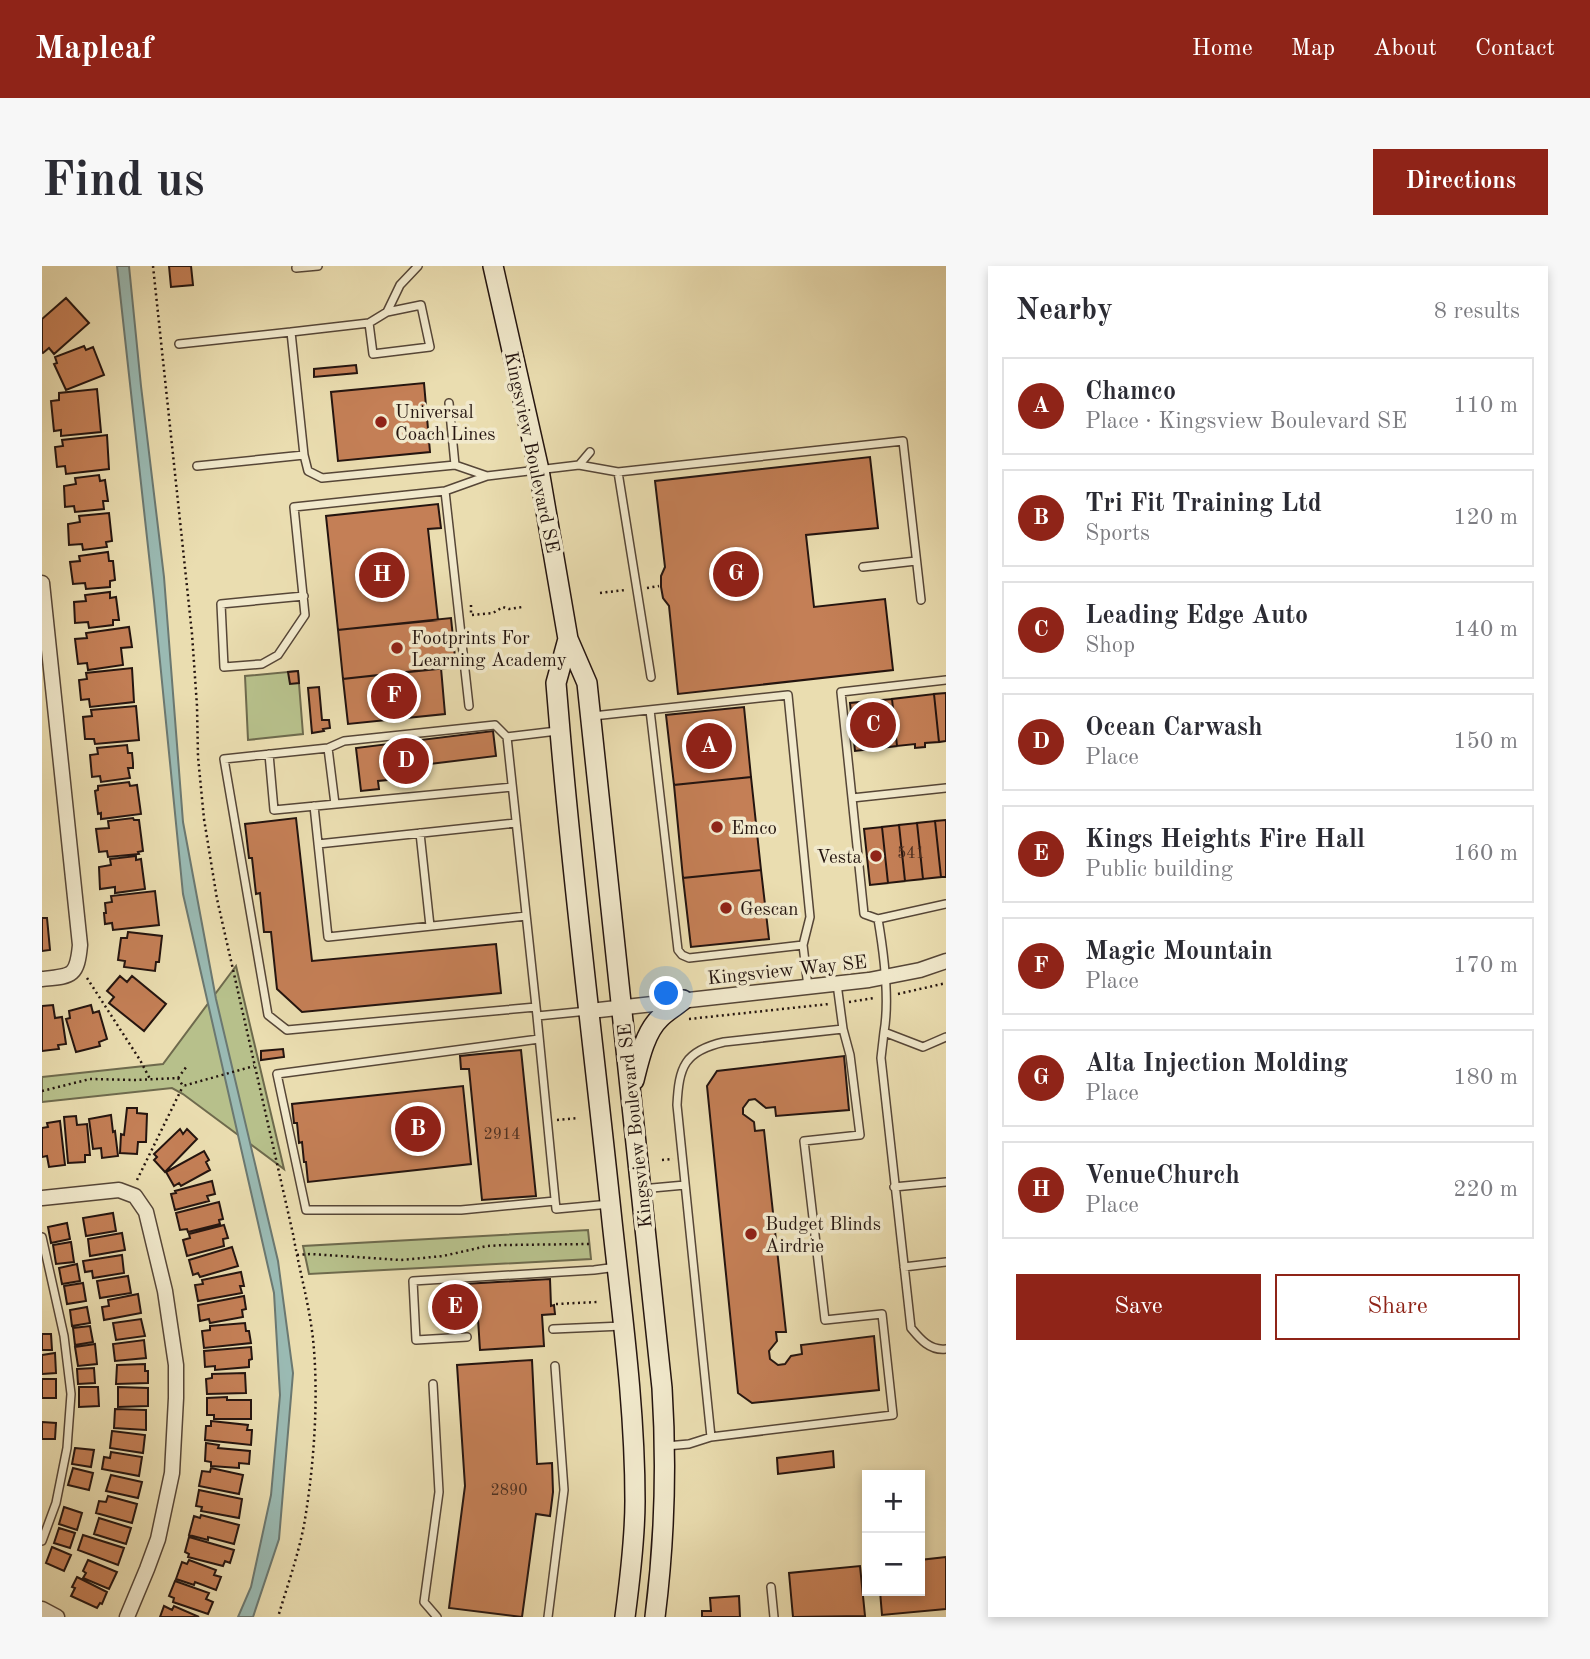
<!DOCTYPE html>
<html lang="en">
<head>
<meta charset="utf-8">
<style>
  :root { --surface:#fff; --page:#f7f7f7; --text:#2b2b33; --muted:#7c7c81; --line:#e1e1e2; --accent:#8f2418 }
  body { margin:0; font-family:"Old Standard TT",serif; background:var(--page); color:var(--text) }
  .controls { position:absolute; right:21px; bottom:21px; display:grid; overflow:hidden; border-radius:0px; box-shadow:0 4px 10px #0003 }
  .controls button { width:63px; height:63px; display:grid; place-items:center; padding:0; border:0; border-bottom:2px solid var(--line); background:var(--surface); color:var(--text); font:35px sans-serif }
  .you { position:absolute; left:625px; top:728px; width:24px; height:24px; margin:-18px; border:5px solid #fff; border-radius:50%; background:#1a73e8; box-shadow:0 0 0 10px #1a73e833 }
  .badge { display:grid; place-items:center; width:46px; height:46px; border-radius:50%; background:var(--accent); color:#fff; font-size:23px; font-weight:700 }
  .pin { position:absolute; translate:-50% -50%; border:4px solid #fff; box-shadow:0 2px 7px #0006 }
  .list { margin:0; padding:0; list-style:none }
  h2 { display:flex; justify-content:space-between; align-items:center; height:91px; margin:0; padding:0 28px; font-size:30px }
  h2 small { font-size:23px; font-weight:400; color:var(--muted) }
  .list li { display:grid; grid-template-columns:46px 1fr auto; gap:21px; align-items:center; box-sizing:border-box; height:98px; margin:0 14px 14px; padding:0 14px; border:2px solid var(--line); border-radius:0px }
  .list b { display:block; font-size:26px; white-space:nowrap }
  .list p { margin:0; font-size:23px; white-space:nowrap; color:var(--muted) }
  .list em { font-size:23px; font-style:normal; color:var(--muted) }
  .actions { display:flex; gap:14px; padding:21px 28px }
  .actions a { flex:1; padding:16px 0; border:2px solid var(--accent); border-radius:0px; text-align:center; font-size:24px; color:var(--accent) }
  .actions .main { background:var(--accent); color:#fff }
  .map { position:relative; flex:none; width:904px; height:1351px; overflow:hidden; border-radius:0px }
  header { display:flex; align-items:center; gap:42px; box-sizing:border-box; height:98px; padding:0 35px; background:var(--accent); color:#fff }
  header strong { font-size:33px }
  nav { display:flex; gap:38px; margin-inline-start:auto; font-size:24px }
  .intro { display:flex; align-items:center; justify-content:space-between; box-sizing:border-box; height:168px; padding:0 42px }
  h1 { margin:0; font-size:49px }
  .button { padding:18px 32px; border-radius:0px; background:var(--accent); color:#fff; font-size:24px; font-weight:700 }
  main { display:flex; gap:42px; padding:0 42px }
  aside { flex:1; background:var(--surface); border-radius:0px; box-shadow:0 4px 10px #0003 }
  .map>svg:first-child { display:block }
  .green { fill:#b7c08b; stroke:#6e6a4d; stroke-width:2 }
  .water { fill:#9abab3; stroke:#6b7871; stroke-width:2 }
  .building { fill:#c47f56; stroke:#24140f; stroke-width:2 }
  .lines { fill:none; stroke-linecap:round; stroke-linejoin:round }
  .service-casing { stroke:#564637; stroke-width:10 }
  .minor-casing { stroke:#564637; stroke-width:17 }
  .secondary-casing { stroke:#24140f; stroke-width:22 }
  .path { stroke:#24140f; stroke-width:2.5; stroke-dasharray:2 3.5; stroke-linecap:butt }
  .service { stroke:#f1e9cc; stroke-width:7 }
  .minor { stroke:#f1e9cc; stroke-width:14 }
  .secondary { stroke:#f1e9cc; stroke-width:19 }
  .poi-dot { fill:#8f2418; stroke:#f1e9cc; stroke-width:2.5 }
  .labels { text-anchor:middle; stroke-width:7; stroke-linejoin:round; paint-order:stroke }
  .number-label { font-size:16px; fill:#4c2f21 }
  .poi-label { font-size:19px; fill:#24140f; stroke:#f1e9cc; text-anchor:start }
  .street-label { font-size:19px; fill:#24140f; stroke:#f1e9cc }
</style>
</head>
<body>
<header>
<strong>Mapleaf</strong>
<nav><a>Home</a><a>Map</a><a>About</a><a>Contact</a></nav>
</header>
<div class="intro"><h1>Find us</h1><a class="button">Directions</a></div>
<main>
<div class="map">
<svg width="904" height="1351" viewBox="0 0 904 1351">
  <rect width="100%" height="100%" fill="#eaddb0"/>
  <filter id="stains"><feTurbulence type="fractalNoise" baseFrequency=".00286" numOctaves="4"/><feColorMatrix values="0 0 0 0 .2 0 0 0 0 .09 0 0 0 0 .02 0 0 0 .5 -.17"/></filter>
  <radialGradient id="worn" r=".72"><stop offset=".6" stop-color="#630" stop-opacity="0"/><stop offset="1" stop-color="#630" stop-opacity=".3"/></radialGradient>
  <path class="green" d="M256 405 261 468 206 474 203 410Z
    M194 700 242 903 141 828 130 822 0 836V811L121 798Z
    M546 964 549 993 267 1008 261 980Z"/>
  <path class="water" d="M75 0H87L99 120 122 311 141 556 174 733 236 995 251 1107 237 1273 211 1351H196L209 1321 229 1229 238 1129 232 1027 141 628 112 335Z"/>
  <path class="building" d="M127 0H149L151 19 129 21Z
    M24 32 47 57 12 88 7 82 1 87 0 86V53Z
    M42 80 44 84 51 81 62 109 24 124 12 98 15 97 13 91Z
    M314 99 315 107 272 111V103Z
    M382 117 388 186 296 195 289 126Z
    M55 123 59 166 19 170V164L12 165 9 135 17 134V127Z
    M65 169 67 203 24 208 23 200 15 201 13 181 21 180 20 174Z
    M828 191 836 262 764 269 772 341 843 333 851 404 636 428 627 340 621 332 619 321V310L623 301 613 215Z
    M57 209 58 215 63 214 66 235H61L62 243 33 246 32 240 23 241 22 220 34 218 33 212Z
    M396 238 399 262 386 263 396 354 296 364 284 250Z
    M67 247 70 275 64 276 65 281 41 284 40 278 27 279 26 258 38 256 37 250Z
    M66 286 67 295H71L73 314 68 315V321L44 323 43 317 31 318 28 296 38 295 37 290Z
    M68 326V332L74 331 77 354H71V359L47 362 46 356 33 357 32 336 44 335 43 329Z
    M409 352 414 401 301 413 296 364Z
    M87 361 90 381 79 382 81 399 46 404 45 397 36 398 33 373 45 372 44 367Z
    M90 402 92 436 48 441 47 433 39 434 37 414 45 413 44 407Z
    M399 402 403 448 306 458 301 413Z
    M256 405 257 417 248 418 246 406Z
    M277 421 280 454H287L288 462 281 463 282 465 270 467 266 422Z
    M904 427V475L897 476 892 428Z
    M892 428 897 476 883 477V481L873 482V478L855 480 850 433Z
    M850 433 855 480 813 485 808 437Z
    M94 440 97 474 53 478 52 473H43L41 451 50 450 49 444Z
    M702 441 709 511 632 519 624 449Z
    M451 465 454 490 371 500 374 518 357 520 356 513 336 515 337 523 319 525 314 482Z
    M85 479 86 487H90L91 497V502H86L88 512 59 516 58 510 50 511 48 489 56 488 55 482Z
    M709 511 719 604 641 612 632 519Z
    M87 516 88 520 95 519 99 548 59 553V547L56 548 53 525 56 524V520Z
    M91 552 92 554H97L101 585 96 586 97 588 66 591 65 585 57 586 54 563 67 562 66 555Z
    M254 552 270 695 454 678 459 727 260 746 235 723 229 666H222L218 627 214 628 210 592H207L203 558Z
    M904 554V611H899L893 555Z
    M893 555 899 611 881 613 875 557Z
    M875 557 881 613 863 615 857 559Z
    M857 559 863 615 846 617 840 561Z
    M840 561 846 617 828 619 822 563Z
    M94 590V594L99 593 103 623 73 627V621L58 623 57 601 69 599 68 593Z
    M719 604 727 673 649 681 641 612Z
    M113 625 117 659 71 664 70 657 63 658 62 647H64L63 637 70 636 69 630Z
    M0 652H5L8 684 0 685Z
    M86 666 120 670 117 696H114L113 705 82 701 83 695 76 694 79 672H85Z
    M78 710 85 716 90 710 124 738 102 765 67 737 72 731 65 725Z
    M11 739 13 752 20 751 24 778 16 779 17 783 0 785V740Z
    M49 739 51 747 57 745 65 773 57 776 58 780 34 786 24 753 28 752 27 745Z
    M241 783 242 791 219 794V785Z
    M479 784 494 930 440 934 427 803H419L418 790Z
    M802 790 807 844 734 850 733 841 724 842 713 833 707 834 701 842V848L712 856 713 865 722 864 744 1066H734L735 1075 727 1085 728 1093 736 1099 743 1098 749 1090 760 1088 759 1079 832 1070 837 1124 710 1137 696 1127 665 820 675 805Z
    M421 820 429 898 266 916 264 896H262L260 876 257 877 255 857H252L250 838Z
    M85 842H95V847L105 848 104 876H96L95 888 78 887 79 868 82 869Z
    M69 849 71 866 73 865 76 890 60 892 59 882 51 883 47 853Z
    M34 850 35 859 45 858 48 889H43V896L26 897 22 851Z
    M18 855 23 899 7 901 5 890 0 891V862L6 861 5 857Z
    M138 863 141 868 145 863 155 873 123 906 112 894 115 891 112 888Z
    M162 885 167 894 164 896 168 904 139 920 137 917 132 920 124 906Z
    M170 915 173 928 165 930 167 935 133 944 129 928 134 927 133 925Z
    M177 936 181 953 177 954 178 958 146 966 145 963 138 964 134 947Z
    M71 947 74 965 44 970 41 952Z
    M25 957 28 973 9 977 6 961Z
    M182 959 186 972 181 973 182 980 145 990 141 974 148 972 147 968Z
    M80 967 83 984 48 990 46 973Z
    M29 976 32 996 14 998 11 979Z
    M190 981 196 1000 158 1011 156 1007 151 1009 147 994Z
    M80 989 82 1007 51 1012 50 1005 43 1006 41 995Z
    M35 998 38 1015 20 1018 17 1002Z
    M199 1006 202 1020H198L200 1027 156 1035 153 1019 161 1018 160 1014Z
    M86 1010 89 1027 58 1032 55 1015Z
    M508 1013 509 1040 512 1039 513 1048 500 1049 502 1080 438 1084 436 1053 416 1055 415 1042H407L406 1019Z
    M41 1017 44 1035 25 1038 22 1020Z
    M96 1028 99 1047 62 1054 60 1041 67 1040 66 1034Z
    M202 1030 204 1043 200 1044 201 1051 168 1057 167 1053 158 1055 156 1039Z
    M45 1041 48 1057 30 1060 28 1044Z
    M99 1053 103 1070 74 1074 71 1057Z
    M203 1057 204 1065H207L209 1077 162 1082 160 1065 168 1064V1060Z
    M48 1060 51 1076 33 1079 31 1062Z
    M0 1068H9L10 1084H0Z
    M102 1074 104 1092 73 1095 71 1078Z
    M53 1078 55 1098 36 1100 33 1081Z
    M209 1081 210 1093 207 1094V1101L173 1104V1100L163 1101 162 1085Z
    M13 1087 14 1107 0 1108V1089Z
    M490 1094 495 1198 510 1197 511 1226 508 1250 494 1248 480 1351 407 1342 423 1220 415 1099Z
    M103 1098V1105H106V1117L74 1118 75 1099Z
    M52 1102 53 1117 36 1118 35 1103Z
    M203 1107 204 1127 165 1128 164 1113 170 1112V1108Z
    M0 1113H14V1132H0Z
    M37 1121H56L57 1140 37 1141Z
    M76 1121 106 1122V1140L76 1141Z
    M185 1131V1134H209V1153H172V1149H165V1132Z
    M73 1143 104 1144V1164L72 1162Z
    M169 1155 206 1159 205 1164H210L209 1179 163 1174 164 1160H169Z
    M0 1156 14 1157 13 1173H0Z
    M70 1165 103 1169 101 1187 68 1182Z
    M164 1177 177 1179 176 1182 208 1185 207 1198 197 1197V1202L169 1200V1196L163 1195Z
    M33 1182 52 1184 49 1201 30 1198Z
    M791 1185 792 1201 736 1208 735 1192Z
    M69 1186 100 1191 97 1210 60 1203 62 1191 68 1192Z
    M31 1202 51 1207 47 1224 26 1219Z
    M169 1202 201 1209 197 1228 157 1220 160 1205 168 1206Z
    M69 1209 100 1216 96 1232 64 1225Z
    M157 1224 200 1233 197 1252 159 1245 160 1241 154 1240Z
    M66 1230 95 1238 90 1257 54 1247 57 1235 64 1236Z
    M22 1241 40 1247 35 1264 17 1258Z
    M159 1249 197 1259 192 1278 166 1271V1274L147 1269 152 1250 158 1252Z
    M57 1252 89 1262 84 1278 52 1268Z
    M17 1262 33 1267 28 1282 12 1277Z
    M41 1269 82 1282 76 1299 36 1284Z
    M147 1271 192 1284 188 1297 183 1295 181 1300 146 1291 147 1288 143 1286Z
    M10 1281 29 1289 22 1305 4 1297Z
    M904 1291V1343L840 1349 838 1325H878V1294Z
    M46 1294 75 1306 67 1323 41 1312 44 1307 41 1305Z
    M147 1294 174 1304 172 1309 179 1311 174 1324 153 1316 152 1319 134 1313 140 1296 145 1298Z
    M818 1300 823 1350 751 1351 747 1307Z
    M35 1311 65 1326 60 1338 58 1337 55 1342 29 1330 33 1322 30 1321Z
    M133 1315 167 1327 164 1333 171 1336 166 1348 131 1336 132 1332 127 1330Z
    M697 1330 698 1351H660V1345H669L668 1332Z
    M122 1340 130 1344 132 1340 157 1351H118Z"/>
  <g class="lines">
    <g class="service-casing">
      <path id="service" d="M376 0 358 19 345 46 327 57 249 66 262 189 266 205 280 212 413 199
        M254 2 276 0
        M327 57 331 88 388 81 379 39 345 46
        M137 78 249 66
        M407 137 413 199 445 210
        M537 199 548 186
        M155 200 262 189
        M576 206 861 175 879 334
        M821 301 874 295
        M262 330 179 338 182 401 220 398 236 389 263 349 252 241 403 225
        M427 440 403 225 445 210 537 199 576 206 609 411
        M608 444 636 684 640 689 647 692 761 679
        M551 450 746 429 768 651 761 679 766 721
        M286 482 302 475 453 459 465 471
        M227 488 232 544 470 521
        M810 532 799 426 904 414
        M293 538 286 482 182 493 226 749 245 764 494 741
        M272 540 286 671 484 650
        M378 567 388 660
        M276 578 474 557
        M904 638 836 653C842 688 848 732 842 766L881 781 904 771
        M836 653 822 648 810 532 904 522
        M546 745 495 750 514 943 568 938
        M495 750 465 471 515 465
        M842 766 839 792 869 1062C878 1073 888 1085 904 1083
        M497 773 235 808 264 944H419L513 935
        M852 921 904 916
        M599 923 643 919
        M0 971 22 1070 29 1128 25 1182 14 1237 0 1275
        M862 1001 904 996
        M511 1063 581 1060
        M425 1071 374 1074 371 1015 552 1004 575 1001
        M391 1118 397 1226 382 1336 395 1351
        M669 1171 635 839C637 801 642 785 682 776L801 763 795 718
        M624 1180 647 1178 669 1171 851 1149 840 1048 783 1054 762 875 818 869 808 789 801 763
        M729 1321 732 1351
        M506 1351 522 1224 513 1100"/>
    </g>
    <g class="minor-casing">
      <path id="minor" d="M0 317 38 679C35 711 30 710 0 713
        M548 745 827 714 878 704 904 695
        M0 932 77 924 93 930 104 946 123 1025 134 1099V1132L130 1207 116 1273 105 1303 85 1351
        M0 1343 15 1351"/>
    </g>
    <g class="secondary-casing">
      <path id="secondary" d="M451 0 497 204 526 373 545 417 620 1122C625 1201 623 1272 613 1351
        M526 373 514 417 518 465C532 629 553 792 570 955 580 1048 593 1141 593 1235 593 1273 588 1313 583 1351
        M592 814C597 794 603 766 618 752 625 745 634 740 641 734"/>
    </g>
    <path class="path" d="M111 0 150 368 155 440 156 491 162 553 175 633 251 968C257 1003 267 1037 271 1073 277 1131 272 1201 262 1259 256 1290 245 1321 236 1351
      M605 322 617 320
      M558 327 583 324
      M429 339V349L451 347 461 341 467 343 480 341
      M45 712 98 794 108 813
      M856 728 904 717
      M807 736 832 732
      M647 753 787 738
      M136 812 145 800
      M0 825 48 813 93 814 136 812 141 820 212 800
      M515 854 536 852
      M620 894 631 893
      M95 914 141 820
      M255 989 269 988 359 994 401 990 445 980 463 979 549 978
      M514 1038 555 1036"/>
    <use href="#service" class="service"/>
    <use href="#minor" class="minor"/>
    <use href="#secondary" class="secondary"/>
  </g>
  <g class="poi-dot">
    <circle cx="339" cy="156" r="7"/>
    <circle cx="355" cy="382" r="7"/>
    <circle cx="675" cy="561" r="7"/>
    <circle cx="834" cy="590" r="7"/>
    <circle cx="684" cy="642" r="7"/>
    <circle cx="709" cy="968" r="7"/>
  </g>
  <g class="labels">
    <g class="number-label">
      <text x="869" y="592">541</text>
      <text x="460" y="873">2914</text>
      <text x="467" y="1229">2890</text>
    </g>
    <g class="poi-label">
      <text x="353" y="152">Universal<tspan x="353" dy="22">Coach Lines</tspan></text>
      <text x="369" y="378">Footprints For<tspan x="369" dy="22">Learning Academy</tspan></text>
      <text x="689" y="568">Emco</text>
      <text x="820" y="597" text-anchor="end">Vesta</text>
      <text x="698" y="649">Gescan</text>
      <text x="723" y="964">Budget Blinds<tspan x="723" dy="22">Airdrie</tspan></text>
    </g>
    <g class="street-label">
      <text transform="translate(491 186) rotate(78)" y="7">Kingsview Boulevard SE</text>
      <text transform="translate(745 703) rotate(-6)" y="7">Kingsview Way SE</text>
      <text transform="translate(592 860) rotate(-96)" y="7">Kingsview Boulevard SE</text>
    </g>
  </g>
  <rect width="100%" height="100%" filter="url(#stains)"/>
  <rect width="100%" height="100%" fill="url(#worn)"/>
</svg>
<div class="controls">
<button>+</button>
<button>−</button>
</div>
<div class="you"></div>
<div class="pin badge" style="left:667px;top:480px">A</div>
<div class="pin badge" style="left:376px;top:863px">B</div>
<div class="pin badge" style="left:831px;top:459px">C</div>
<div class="pin badge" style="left:364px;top:495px">D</div>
<div class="pin badge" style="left:413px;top:1041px">E</div>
<div class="pin badge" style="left:352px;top:430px">F</div>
<div class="pin badge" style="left:694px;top:308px">G</div>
<div class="pin badge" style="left:340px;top:309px">H</div>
</div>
<aside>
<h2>Nearby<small>8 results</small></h2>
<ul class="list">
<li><span class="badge">A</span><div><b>Chamco</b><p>Place · Kingsview Boulevard SE</p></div><em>110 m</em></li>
<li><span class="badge">B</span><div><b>Tri Fit Training Ltd</b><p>Sports</p></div><em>120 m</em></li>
<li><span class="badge">C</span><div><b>Leading Edge Auto</b><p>Shop</p></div><em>140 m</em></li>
<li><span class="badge">D</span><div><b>Ocean Carwash</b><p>Place</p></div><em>150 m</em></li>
<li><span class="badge">E</span><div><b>Kings Heights Fire Hall</b><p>Public building</p></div><em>160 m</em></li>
<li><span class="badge">F</span><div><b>Magic Mountain</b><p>Place</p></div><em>170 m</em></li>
<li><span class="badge">G</span><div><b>Alta Injection Molding</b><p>Place</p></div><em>180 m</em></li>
<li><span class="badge">H</span><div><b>VenueChurch</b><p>Place</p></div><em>220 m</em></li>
</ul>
<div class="actions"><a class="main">Save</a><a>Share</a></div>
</aside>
</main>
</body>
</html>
